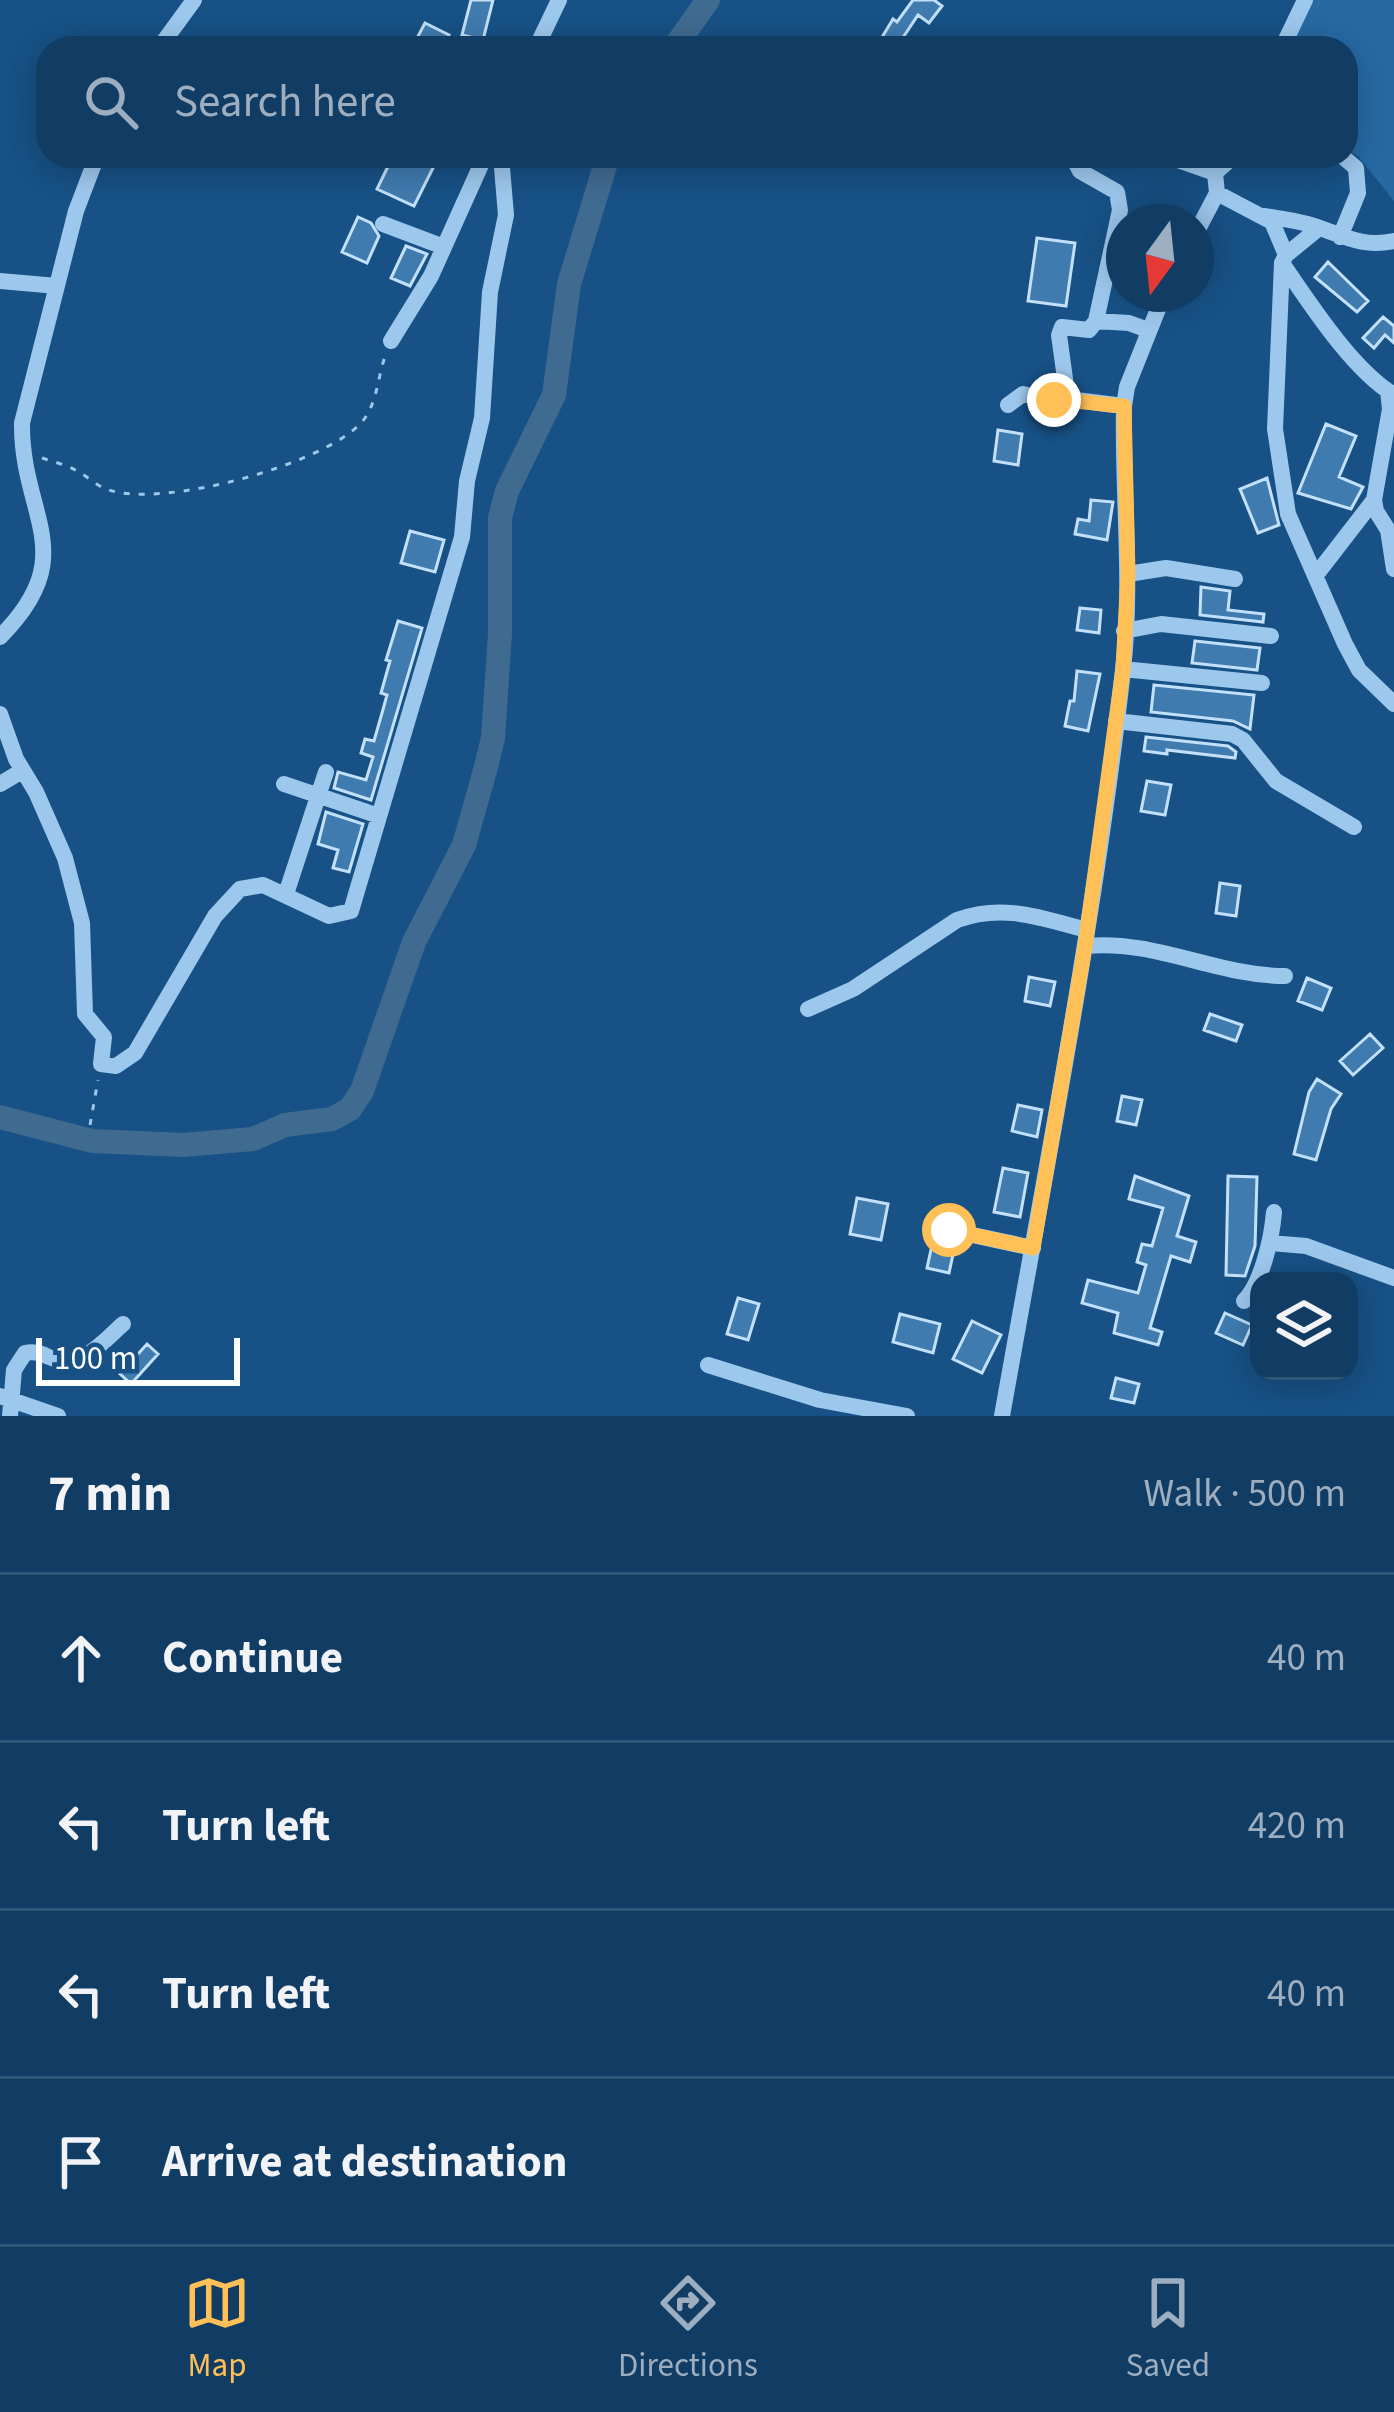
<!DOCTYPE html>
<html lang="en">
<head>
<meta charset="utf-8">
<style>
  :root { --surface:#113d64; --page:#1a446a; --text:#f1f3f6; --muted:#9caebf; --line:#305678; --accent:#ffc058 }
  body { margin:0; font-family:"Source Sans 3",sans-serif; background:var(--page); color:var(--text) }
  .controls { position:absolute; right:36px; bottom:36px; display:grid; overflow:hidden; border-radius:24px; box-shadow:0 6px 30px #0003 }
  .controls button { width:108px; height:108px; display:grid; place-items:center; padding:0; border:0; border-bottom:3px solid var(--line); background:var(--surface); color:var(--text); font:60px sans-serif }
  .compass { position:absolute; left:1106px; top:204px; width:108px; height:108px; border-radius:50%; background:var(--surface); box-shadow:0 6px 30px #0003; rotate:195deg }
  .scale { position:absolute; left:36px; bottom:30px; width:204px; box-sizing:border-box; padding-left:12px; border:6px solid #fff; border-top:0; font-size:33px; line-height:42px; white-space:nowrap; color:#fff; -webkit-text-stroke:9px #175185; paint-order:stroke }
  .stop { position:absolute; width:36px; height:36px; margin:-27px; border:9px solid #ffc058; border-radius:50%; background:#fff }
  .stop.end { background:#ffc058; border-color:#fff; box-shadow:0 3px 12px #0008 }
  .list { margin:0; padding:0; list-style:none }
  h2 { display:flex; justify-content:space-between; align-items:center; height:156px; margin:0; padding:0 48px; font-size:51px }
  h2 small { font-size:39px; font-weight:400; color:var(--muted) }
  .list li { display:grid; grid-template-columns:78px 1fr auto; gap:36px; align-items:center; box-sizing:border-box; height:168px; padding:0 48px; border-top:3px solid var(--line) }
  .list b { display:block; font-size:45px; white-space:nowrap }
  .list em { font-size:39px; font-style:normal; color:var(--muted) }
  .icon { flex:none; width:66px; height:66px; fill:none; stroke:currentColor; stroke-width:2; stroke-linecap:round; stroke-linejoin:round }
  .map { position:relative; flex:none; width:1394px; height:1416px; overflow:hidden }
  .search { position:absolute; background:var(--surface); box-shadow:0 6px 30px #0003; left:36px; right:36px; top:36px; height:132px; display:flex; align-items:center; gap:30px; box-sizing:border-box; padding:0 42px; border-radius:36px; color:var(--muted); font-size:45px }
  .sheet { height:828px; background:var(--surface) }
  nav { display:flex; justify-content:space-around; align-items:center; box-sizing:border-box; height:168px; border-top:3px solid var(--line); background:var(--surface); font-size:33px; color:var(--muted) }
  nav a { display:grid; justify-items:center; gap:6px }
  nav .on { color:var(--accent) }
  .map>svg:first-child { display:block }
  .green { fill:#2669a3 }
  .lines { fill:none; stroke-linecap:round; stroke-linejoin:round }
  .river { stroke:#406b91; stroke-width:24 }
  .building { fill:#407baf; stroke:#c2e0f9; stroke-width:3 }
  .path { stroke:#9dc8ed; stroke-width:3; stroke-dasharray:6 9; stroke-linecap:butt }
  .minor { stroke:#9dc8ed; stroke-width:16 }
  .route { stroke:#ffc058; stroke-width:15 }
</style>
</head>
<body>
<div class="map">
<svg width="1394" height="1416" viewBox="0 0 1394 1416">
  <rect width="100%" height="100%" fill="#175185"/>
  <path class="green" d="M1310 0H1394V201L1358 156 1346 149V48H1290Z"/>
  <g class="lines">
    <path class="river" d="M674 48 708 0
      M0 1117 92 1141 183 1145 253 1139 285 1125 332 1119 350 1109 362 1091 414 942 464 845 486 767 493 738 500 634V518L507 491 554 395 569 284 608 156"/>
  </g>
  <path class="building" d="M471 0H493L483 40 462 35Z
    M913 0H934L942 6 929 23 918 15 896 48 881 39 893 19 897 22Z
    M425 23 449 35 443 48H432L416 40Z
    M393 156H423L436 162 414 206 377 189Z
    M358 217 371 223 379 236 367 263 342 252Z
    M1037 238 1075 243 1066 306 1028 301Z
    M406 246 427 254 410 286 391 278Z
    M1328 262 1368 301 1357 312 1315 277Z
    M1383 317 1394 326V343L1385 335 1374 348 1363 338Z
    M1326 424 1356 436 1339 477 1363 487 1351 509 1298 493Z
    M998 430 1022 434 1018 465 994 461Z
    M1267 478 1279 525 1258 533 1240 489Z
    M1091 500 1113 502 1107 540 1075 534 1078 519 1089 521Z
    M410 531 444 540 435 572 401 563Z
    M1201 587 1230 591 1228 610 1264 614 1263 622 1200 615Z
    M1080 608 1101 610 1099 633 1077 630Z
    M398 621 422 628 371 800 334 788 338 772 366 780 373 757 361 753 365 739 374 741 382 713 387 695 381 693 390 661 386 660Z
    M1195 641 1260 648 1257 670 1192 663Z
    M1077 671 1100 674 1088 731 1065 726 1070 701H1074Z
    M1154 685 1254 695 1250 729 1233 721 1151 712Z
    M1146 737 1228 746 1236 752 1235 758 1167 750V754L1144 751Z
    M1147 781 1171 785 1165 815 1141 811Z
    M326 812 363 824 349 872 333 868 338 850 318 844Z
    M1220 883 1240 886 1236 916 1216 913Z
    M1029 977 1055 982 1050 1006 1025 1001Z
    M1307 978 1331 988 1322 1010 1298 1001Z
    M1210 1014 1242 1025 1236 1041 1204 1030Z
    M1370 1034 1383 1048 1353 1075 1340 1061Z
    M1317 1079 1341 1094 1331 1109 1316 1160 1294 1154 1309 1092Z
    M1122 1096 1142 1100 1136 1125 1117 1121Z
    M1018 1105 1042 1110 1037 1137 1012 1131Z
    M1003 1168 1028 1173 1020 1217 994 1212Z
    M1135 1176 1189 1196 1177 1236 1196 1242 1190 1262 1171 1256 1150 1328 1162 1332 1158 1345 1114 1333 1118 1313 1082 1303 1088 1280 1138 1293 1146 1265 1137 1262 1142 1244 1152 1246 1163 1208 1129 1199Z
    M1228 1176 1257 1177 1255 1246 1245 1276 1226 1275Z
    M857 1198 888 1204 881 1240 850 1234Z
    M932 1245 954 1250 949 1273 927 1268Z
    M738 1298 759 1304 748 1340 727 1334Z
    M1225 1313 1252 1325 1243 1345 1216 1333Z
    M900 1314 940 1324 933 1353 893 1342Z
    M972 1321 1001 1335 982 1373 953 1359Z
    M147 1344 158 1354 131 1384 120 1374Z
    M1116 1378 1139 1384 1134 1403 1111 1398Z"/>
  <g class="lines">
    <path class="path" d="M42 458C54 462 67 465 77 471 87 476 98 487 109 490 164 508 322 465 361 423 378 404 377 377 386 354
      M90 1125 98 1080"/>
    <path class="minor" d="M159 48 194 0
      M536 48 559 0
      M1282 48 1305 0
      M1072 156 1080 171 1117 192 1120 210 1096 321 1089 330 1062 327 1059 335 1066 386 1076 400 1124 406
      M1166 156 1215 173
      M1217 193 1272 222 1286 255 1282 263C1311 305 1351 368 1394 395
      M1264 216C1283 219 1302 221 1320 228 1348 238 1364 247 1394 241
      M383 224 444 247
      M1196 233 1217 193 1215 173 1234 156
      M1340 237 1358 193 1356 168 1342 156
      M1286 255 1319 228
      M1282 263 1275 429 1288 514 1345 644 1359 670 1394 704
      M0 281 57 286
      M1096 321 1129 323 1148 330
      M391 341 431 276 485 156
      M1388 391 1390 409 1374 500 1376 511 1388 530 1394 569
      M1008 405 1023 394 1054 400 1071 396
      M1128 574 1166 568 1235 579
      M1316 575 1374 500
      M1124 631 1161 624 1271 636
      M0 637C83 554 21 517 22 423L76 211 97 156
      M1123 669 1262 683
      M0 714 16 759 36 792 65 858 82 923 85 1014 104 1037 101 1064 116 1066 135 1053 215 916 240 889 263 885 329 916 351 911 462 537 467 481 482 418 490 292 506 215 501 156
      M1116 721 1232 734 1243 740 1276 781 1354 827
      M0 784 22 771
      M284 784 379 816
      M286 894 326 772
      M1086 946C1154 939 1217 976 1285 976
      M808 1009 853 989 957 920C1003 903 1041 918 1087 930
      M949 1230 1033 1248
      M1270 1243 1306 1246 1394 1278
      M1244 1301C1262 1283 1272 1237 1274 1212
      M708 1365 820 1400 907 1416
      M0 1396 58 1416
      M10 1416 14 1370 25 1353C41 1349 48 1360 64 1361 87 1362 107 1338 123 1324
      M1002 1416C1046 1168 1095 920 1123 670 1133 582 1122 494 1124 406L1127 387 1164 294"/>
  </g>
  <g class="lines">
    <path class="route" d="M949 1230 1033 1248 1085 946 1123 669 1128 574 1124 406C1099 405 1077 399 1054 400"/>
  </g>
</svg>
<div class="controls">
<button><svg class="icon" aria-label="layers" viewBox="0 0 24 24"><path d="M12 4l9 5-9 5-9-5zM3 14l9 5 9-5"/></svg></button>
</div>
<svg class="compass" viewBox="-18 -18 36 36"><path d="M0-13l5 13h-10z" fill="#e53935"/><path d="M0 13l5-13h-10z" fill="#9caebf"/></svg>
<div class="scale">100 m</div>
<div class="stop" style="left:949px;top:1230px"></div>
<div class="stop end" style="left:1054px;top:400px"></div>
<div class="search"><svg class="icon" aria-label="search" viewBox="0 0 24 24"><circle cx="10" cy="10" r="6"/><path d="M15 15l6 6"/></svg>Search here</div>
</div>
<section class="sheet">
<h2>7 min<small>Walk · 500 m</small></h2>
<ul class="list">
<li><svg class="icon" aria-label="ahead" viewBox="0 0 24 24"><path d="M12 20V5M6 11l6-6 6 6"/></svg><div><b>Continue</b></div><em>40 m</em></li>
<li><svg class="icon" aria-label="left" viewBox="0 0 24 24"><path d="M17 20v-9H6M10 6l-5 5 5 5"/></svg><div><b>Turn left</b></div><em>420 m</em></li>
<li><svg class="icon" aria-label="left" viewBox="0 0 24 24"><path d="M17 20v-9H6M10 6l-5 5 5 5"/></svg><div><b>Turn left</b></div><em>40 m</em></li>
<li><svg class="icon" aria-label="arrive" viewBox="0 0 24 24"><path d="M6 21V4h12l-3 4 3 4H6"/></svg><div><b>Arrive at destination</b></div></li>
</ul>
</section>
<nav>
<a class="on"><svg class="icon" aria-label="map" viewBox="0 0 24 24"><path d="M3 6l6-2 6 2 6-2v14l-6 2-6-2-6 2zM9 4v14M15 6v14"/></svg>Map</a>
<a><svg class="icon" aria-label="directions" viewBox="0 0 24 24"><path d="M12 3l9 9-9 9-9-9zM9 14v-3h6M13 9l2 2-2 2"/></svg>Directions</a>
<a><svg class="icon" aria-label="saved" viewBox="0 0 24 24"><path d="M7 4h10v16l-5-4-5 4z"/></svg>Saved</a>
</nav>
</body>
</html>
